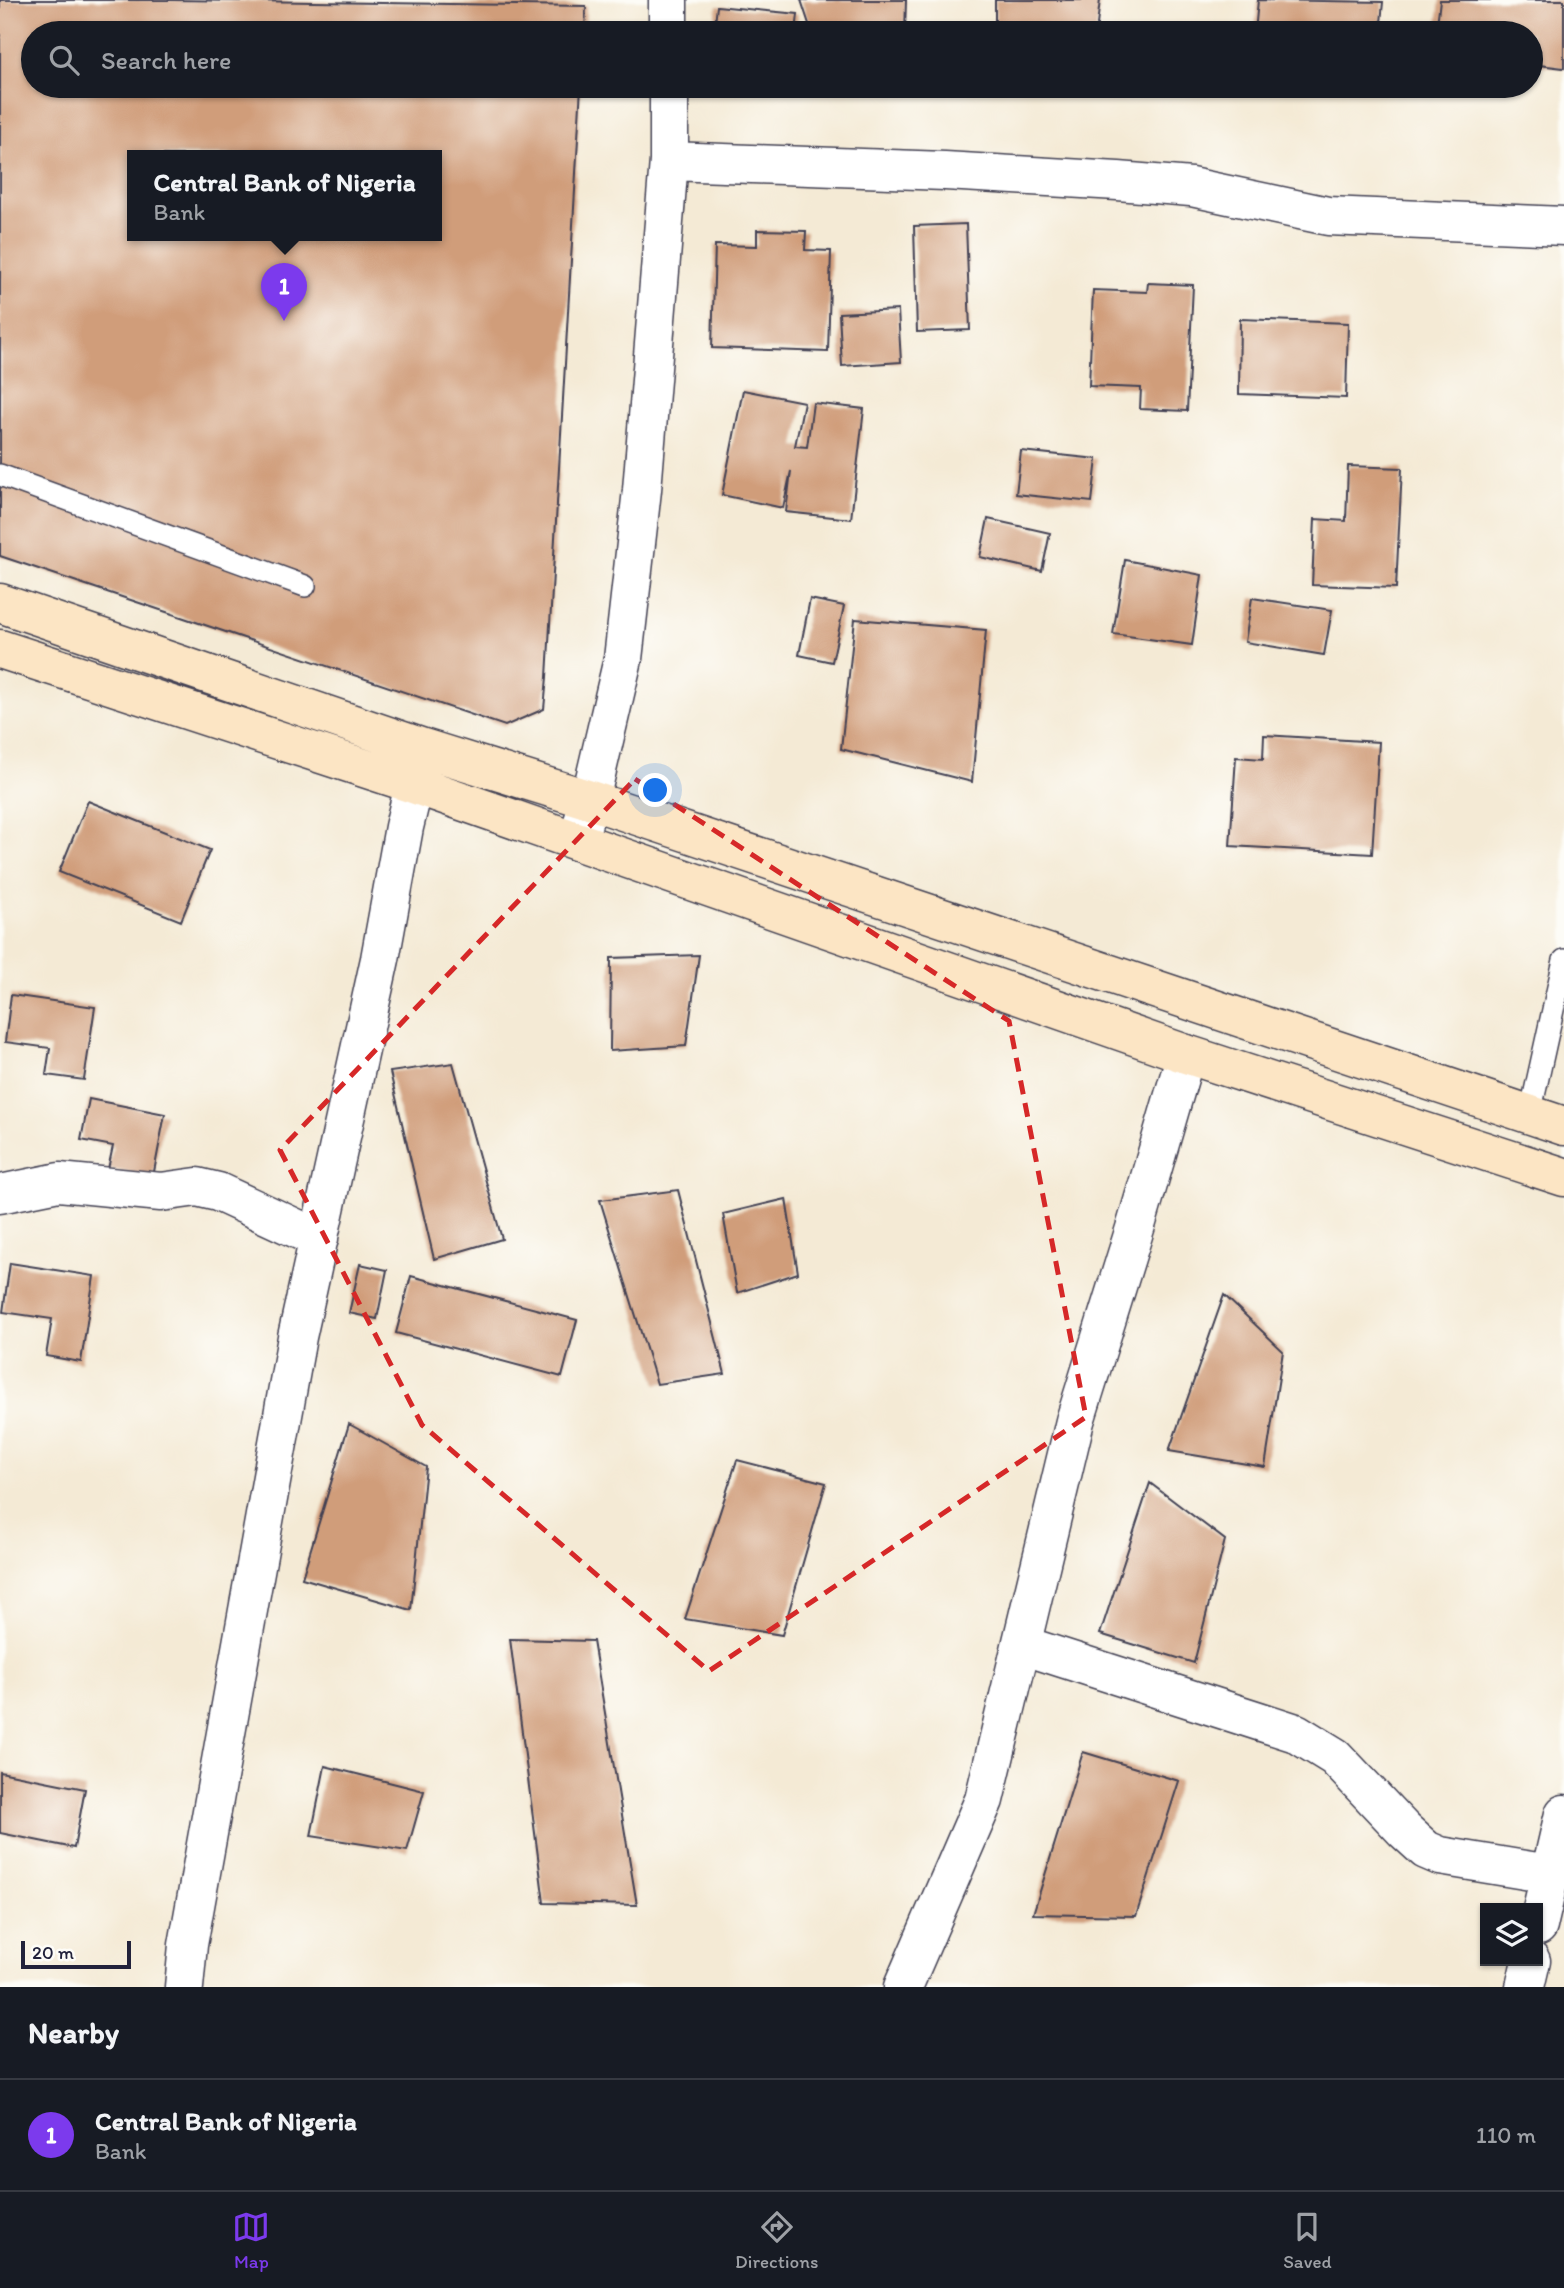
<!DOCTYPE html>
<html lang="en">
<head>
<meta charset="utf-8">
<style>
  :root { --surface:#171b24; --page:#242831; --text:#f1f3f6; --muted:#9ea1a6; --line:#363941; --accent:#7c3aed }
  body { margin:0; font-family:Itim,sans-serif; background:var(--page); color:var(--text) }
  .controls { position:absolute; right:21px; bottom:21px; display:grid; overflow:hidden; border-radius:0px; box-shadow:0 2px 5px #0004 }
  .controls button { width:63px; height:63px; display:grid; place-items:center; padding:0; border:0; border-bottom:2px solid var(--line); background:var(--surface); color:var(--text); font:35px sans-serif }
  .scale { position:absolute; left:21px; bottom:18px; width:110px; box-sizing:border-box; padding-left:7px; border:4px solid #22223b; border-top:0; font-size:19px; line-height:24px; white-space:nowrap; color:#22223b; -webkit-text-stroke:5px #fdfcf7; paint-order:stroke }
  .you { position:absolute; left:656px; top:791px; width:24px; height:24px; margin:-18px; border:5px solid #fff; border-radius:50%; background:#1a73e8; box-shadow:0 0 0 10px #1a73e833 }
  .badge { display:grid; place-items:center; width:46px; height:46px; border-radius:50%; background:var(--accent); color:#fff; font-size:23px; font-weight:700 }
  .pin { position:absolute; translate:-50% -58px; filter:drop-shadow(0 2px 4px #0008) }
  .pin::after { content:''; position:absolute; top:37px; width:24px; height:21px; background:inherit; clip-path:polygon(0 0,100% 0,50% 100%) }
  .popup { position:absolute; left:127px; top:150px; width:315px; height:91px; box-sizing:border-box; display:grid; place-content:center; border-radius:0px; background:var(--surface); filter:drop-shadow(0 2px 5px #0005); font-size:23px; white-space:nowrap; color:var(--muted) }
  .popup b { font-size:26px; color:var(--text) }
  .popup::after { content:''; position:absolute; left:50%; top:100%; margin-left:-14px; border:14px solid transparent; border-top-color:var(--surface) }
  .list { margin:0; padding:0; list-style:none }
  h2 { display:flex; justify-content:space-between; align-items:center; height:91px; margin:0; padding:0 28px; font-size:30px }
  h2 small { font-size:23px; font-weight:400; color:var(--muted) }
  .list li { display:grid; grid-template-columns:46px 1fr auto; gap:21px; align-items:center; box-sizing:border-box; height:112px; padding:0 28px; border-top:2px solid var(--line) }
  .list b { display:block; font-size:26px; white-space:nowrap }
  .list p { margin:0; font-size:23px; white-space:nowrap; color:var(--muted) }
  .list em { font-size:23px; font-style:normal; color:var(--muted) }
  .icon { flex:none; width:38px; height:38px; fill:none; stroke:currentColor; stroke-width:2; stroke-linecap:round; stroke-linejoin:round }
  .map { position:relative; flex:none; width:1564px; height:1987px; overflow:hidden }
  .search { position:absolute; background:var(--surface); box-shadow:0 2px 5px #0004; left:21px; right:21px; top:21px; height:77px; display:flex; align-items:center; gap:18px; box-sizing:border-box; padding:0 24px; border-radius:38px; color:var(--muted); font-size:26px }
  .sheet { height:203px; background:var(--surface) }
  nav { display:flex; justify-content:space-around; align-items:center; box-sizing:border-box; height:98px; border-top:2px solid var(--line); background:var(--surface); font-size:19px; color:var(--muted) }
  nav a { display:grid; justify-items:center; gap:4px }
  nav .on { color:var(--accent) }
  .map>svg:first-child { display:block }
  .building { fill:#d09d7a; fill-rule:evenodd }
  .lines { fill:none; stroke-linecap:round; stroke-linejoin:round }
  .lane-casing { stroke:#424052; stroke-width:24 }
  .street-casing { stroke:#424052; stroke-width:41 }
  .secondary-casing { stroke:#424052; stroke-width:41 }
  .lane { stroke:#fff; stroke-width:21 }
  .street { stroke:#fff; stroke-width:38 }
  .secondary { stroke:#fce5c4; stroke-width:38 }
  .marked { fill:none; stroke:#d62828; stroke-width:5; stroke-dasharray:14 9; stroke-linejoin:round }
</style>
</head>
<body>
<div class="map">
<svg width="1564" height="1987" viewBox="0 0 1564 1987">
  <rect width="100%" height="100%" fill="#fdfcf7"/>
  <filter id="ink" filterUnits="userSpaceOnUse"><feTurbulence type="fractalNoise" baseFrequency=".0143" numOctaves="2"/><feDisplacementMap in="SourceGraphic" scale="14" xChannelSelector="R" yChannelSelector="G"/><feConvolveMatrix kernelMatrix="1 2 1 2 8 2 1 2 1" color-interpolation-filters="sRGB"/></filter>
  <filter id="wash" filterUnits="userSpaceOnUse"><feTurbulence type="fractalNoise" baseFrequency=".00686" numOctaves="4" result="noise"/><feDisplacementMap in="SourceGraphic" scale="28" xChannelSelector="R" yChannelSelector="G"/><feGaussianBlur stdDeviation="1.57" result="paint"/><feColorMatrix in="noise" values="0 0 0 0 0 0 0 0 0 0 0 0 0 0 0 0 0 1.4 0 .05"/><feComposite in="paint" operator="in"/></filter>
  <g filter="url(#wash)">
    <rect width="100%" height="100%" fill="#f4ead5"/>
    <g id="blocks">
      <path class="building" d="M0 0H171L586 6 585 33H33V86H581L547 677 544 709 505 726 0 556ZM132 155H436V235H132Z
        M801 0H906L905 33H812Z
        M995 0H1100L1096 33H995Z
        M1258 0 1383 2 1380 33H1255Z
        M1440 0H1564V68L1531 64V33H1436Z
        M717 6 798 14 796 33H714Z
        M966 224 970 330 917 332 914 226Z
        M757 230 806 231 805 250 831 251 828 352 712 348 715 245 757 246Z
        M1148 283 1193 285 1187 411 1140 409 1141 388 1089 386 1093 290 1147 292Z
        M898 310 901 362 842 366 839 313Z
        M1240 319 1348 323 1346 398 1239 394Z
        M743 390 804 402 795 446 807 447 813 403 864 409 851 519 786 512 791 471 783 508 722 495Z
        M1021 451 1097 459 1092 502 1016 494Z
        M1348 466 1402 468 1396 588 1312 585 1315 519 1346 521Z
        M988 519 1050 533 1042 571 980 557Z
        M1125 560 1202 575 1192 645 1113 634Z
        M1252 598 1332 610 1324 655 1245 642Z
        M810 599 844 606 832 662 799 655Z
        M855 619 986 630 972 782 841 749Z
        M1264 735 1379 742 1372 854 1230 846 1236 757 1263 759Z
        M88 801 210 850 181 921 59 872Z
        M699 955 686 1046 610 1051 611 958Z
        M11 995 95 1007 84 1080 46 1075 50 1048 5 1042Z
        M453 1063 502 1239 434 1259 390 1072Z
        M89 1099 165 1114 153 1177 108 1169 113 1146 81 1140Z
        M678 1190 725 1374 657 1384 600 1200Z
        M786 1199 798 1273 737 1293 723 1214Z
        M10 1263 94 1276 81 1362 46 1356 52 1319 3 1312Z
        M360 1264 387 1270 377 1319 349 1313Z
        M411 1276 577 1320 562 1377 396 1333Z
        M1224 1295 1283 1351 1265 1467 1169 1451Z
        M349 1424 426 1467 411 1610 302 1578Z
        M737 1460 826 1483 782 1635 685 1619Z
        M1150 1483 1225 1540 1194 1663 1100 1634Z
        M510 1639 593 1641 637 1905 544 1903Z
        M1083 1752 1179 1781 1136 1916 1033 1914Z
        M325 1766 424 1791 407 1851 311 1836Z
        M0 1772 85 1789 74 1848 0 1833Z"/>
    </g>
  </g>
  <g filter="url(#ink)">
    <use href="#blocks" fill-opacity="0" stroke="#424052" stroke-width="2"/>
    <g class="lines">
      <g class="lane-casing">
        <path id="lane" d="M0 475 305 586
          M1530 1114 1564 960"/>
      </g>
      <g class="street-casing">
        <path id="street" d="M668 0V33
          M669 161 945 171 1118 181 1191 187 1328 216 1564 226
          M577 841 590 800 623 659 642 490 669 161V86
          M0 1194 59 1182 161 1192 197 1187 218 1192 319 1239
          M1022 1645 1296 1733 1335 1757 1404 1830 1426 1850 1440 1856 1549 1874
          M1538 1926 1564 1814
          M184 1987 188 1945 297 1337 380 959 404 827 422 752
          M903 1987 984 1800 1075 1421 1137 1222 1186 1054
          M1525 1987 1531 1961"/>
      </g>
      <g class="secondary-casing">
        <path id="secondary" d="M0 603 423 748 590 800 1564 1126
          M0 649 413 784 1186 1054 1564 1177"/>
      </g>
      <use href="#lane" class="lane"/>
      <use href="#street" class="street"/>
      <use href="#secondary" class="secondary"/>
    </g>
  </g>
  <path class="marked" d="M635 779 1009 1021 1086 1417 709 1671 422 1425 280 1150Z"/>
</svg>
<div class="controls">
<button><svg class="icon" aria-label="layers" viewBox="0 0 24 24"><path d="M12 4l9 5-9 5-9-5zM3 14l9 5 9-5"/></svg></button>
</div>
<div class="scale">20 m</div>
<div class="you"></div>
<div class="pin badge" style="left:284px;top:321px">1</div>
<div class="popup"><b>Central Bank of Nigeria</b>Bank</div>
<div class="search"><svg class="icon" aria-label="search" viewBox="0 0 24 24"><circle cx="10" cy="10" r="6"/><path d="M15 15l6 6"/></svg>Search here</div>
</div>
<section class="sheet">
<h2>Nearby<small></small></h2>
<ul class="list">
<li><span class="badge">1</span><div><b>Central Bank of Nigeria</b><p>Bank</p></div><em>110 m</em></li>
</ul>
</section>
<nav>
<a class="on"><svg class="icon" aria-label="map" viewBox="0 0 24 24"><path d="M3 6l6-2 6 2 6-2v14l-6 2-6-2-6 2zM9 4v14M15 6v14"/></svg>Map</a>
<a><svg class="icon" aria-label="directions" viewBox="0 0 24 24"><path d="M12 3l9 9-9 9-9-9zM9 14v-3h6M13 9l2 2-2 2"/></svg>Directions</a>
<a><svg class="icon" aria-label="saved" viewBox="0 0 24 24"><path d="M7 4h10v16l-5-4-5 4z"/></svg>Saved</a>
</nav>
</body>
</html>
